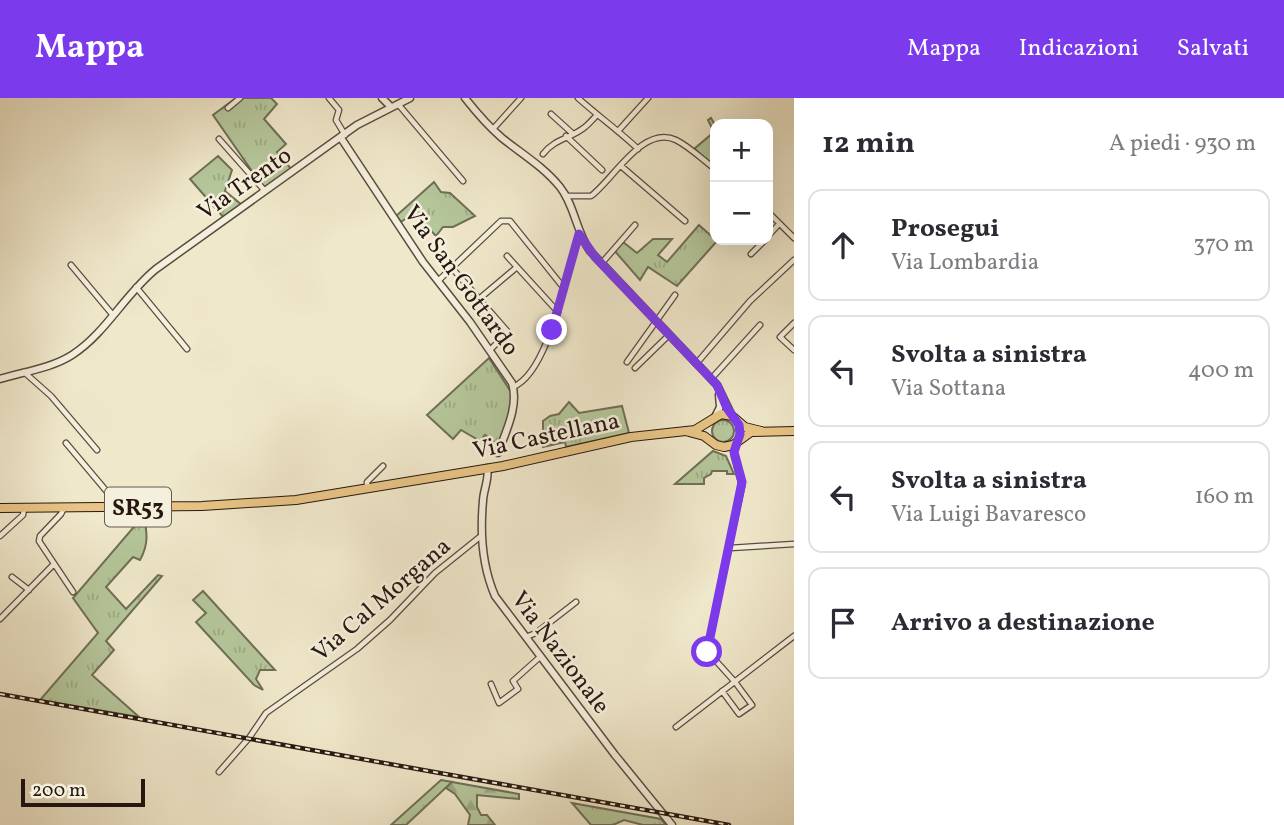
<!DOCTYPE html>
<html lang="it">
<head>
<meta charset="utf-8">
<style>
  :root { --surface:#fff; --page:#f7f7f7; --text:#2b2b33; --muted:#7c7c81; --line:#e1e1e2; --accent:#7c3aed }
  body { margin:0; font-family:Vollkorn,serif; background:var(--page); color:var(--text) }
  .controls { position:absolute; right:21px; top:21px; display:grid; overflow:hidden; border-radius:14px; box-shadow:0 7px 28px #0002 }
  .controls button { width:63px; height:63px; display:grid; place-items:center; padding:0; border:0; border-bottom:2px solid var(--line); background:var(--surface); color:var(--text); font:35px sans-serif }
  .scale { position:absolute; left:21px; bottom:18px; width:124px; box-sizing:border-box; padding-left:7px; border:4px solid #281710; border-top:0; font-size:19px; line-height:24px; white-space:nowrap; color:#281710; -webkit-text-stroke:5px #f5f0dd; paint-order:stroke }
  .stop { position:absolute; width:21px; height:21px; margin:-16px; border:5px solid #7c3aed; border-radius:50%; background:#fff }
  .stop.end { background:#7c3aed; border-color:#fff; box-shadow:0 2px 7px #0008 }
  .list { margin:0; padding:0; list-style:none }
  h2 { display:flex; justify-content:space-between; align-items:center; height:91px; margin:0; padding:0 28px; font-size:30px }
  h2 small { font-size:23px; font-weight:400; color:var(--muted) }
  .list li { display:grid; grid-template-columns:46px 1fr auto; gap:21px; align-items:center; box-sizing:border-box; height:112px; margin:0 14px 14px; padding:0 14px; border:2px solid var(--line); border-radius:14px }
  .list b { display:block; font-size:26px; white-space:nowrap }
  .list p { margin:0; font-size:23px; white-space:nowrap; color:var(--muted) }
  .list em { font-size:23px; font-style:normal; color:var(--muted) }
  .icon { flex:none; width:38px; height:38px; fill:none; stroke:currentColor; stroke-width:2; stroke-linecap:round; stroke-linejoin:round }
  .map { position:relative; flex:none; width:794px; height:727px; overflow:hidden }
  header { display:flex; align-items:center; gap:42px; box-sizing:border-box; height:98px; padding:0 35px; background:var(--accent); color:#fff }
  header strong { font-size:33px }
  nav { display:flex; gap:38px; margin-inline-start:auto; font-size:24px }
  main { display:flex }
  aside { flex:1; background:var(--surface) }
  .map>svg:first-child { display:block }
  .grass { fill:url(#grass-tufts); stroke:#6e6f56; stroke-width:2 }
  .forest { fill:url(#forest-firs); stroke:#6e6f56; stroke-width:2 }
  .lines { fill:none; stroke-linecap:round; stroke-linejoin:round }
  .minor-casing { stroke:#5a4b3f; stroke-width:7 }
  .tertiary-casing { stroke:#5a4b3f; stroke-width:9 }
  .primary-casing { stroke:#281710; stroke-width:10 }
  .minor { stroke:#f5f0dd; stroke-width:4.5 }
  .tertiary { stroke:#f5f0dd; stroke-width:6 }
  .primary { stroke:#e8c486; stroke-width:8 }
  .rail-casing { stroke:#281710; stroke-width:4.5 }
  .rail { stroke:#f5f0dd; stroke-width:2; stroke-dasharray:5; stroke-linecap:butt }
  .route { stroke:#7c3aed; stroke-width:9 }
  .labels { text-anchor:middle; stroke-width:5; stroke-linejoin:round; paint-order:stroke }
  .shield { fill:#f5f0dd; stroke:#66584e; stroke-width:2 }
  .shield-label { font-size:23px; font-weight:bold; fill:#281710 }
  .street-label { font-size:24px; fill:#281710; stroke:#f5f0dd }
</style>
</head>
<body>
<header>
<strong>Mappa</strong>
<nav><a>Mappa</a><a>Indicazioni</a><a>Salvati</a></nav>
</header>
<main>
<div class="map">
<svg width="794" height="727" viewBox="0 0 794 727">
  <defs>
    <pattern id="grass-tufts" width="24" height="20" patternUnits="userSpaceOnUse" patternTransform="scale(1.75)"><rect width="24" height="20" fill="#b5c79b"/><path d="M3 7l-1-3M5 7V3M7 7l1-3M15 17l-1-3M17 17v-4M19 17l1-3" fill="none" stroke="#9caa84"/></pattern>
    <pattern id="forest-firs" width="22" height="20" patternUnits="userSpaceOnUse" patternTransform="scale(1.75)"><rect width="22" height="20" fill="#b5c79b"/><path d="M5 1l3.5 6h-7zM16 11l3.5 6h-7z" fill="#9caa84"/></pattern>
  </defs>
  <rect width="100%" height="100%" fill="#f0e8cb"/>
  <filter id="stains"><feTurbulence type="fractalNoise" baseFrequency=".00286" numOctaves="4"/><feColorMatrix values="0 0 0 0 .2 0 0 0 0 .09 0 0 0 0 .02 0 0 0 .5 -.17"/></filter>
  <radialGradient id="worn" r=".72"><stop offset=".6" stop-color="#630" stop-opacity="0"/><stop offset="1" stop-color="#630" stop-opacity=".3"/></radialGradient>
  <path class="grass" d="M236 0H271L277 6 264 21 286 46 277 54 292 72 265 92 213 17Z
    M711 20 715 27V68L694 51 714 34 708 22Z
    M218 58 232 72 225 93 243 108 224 120 190 81Z
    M434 84 441 94 450 95 475 118 453 129H443L436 138 414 115 401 124 396 118Z
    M699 127 717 143 677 188 648 169 640 182 613 151 623 144 637 155 653 141H672L658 157 667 164Z
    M489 260 513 297 506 328 498 347 485 337 480 343 461 332 453 341 427 317Z
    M569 304 579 315 622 308 629 335 566 349 565 344 543 349V323L550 318 559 316Z
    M712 333a11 11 0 1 1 22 0a11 11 0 1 1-22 0Z
    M713 353 726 358 734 376H727V373H712L711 376 704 380V386H675Z
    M144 417C147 435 149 446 140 462L133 459 106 489 126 511 158 477 162 478 106 543 114 552 92 577 139 619 40 602 98 535 73 500Z
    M203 493 275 572H260L256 581 263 592 254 587 196 524 206 515 193 502Z
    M441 682 452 684 406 727H391Z
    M572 705 661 721 666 727H643L624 722 613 727H591Z"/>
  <path class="forest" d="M452 684 519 696V701L477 697V709L481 717H487L495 727H468L470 717 455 696 446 690Z"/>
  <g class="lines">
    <g class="minor-casing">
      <path id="minor" d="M329 0 339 12 336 22 345 37
        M578 0C598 18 619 33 638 51
        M398 6 463 83
        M228 10 240 0
        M551 16 572 35
        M493 31 521 0
        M619 32 648 0
        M566 38 602 72
        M219 41 265 93
        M543 56C554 41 572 40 585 29 589 26 593 21 597 17
        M621 68 685 123
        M566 98H591C613 82 643 26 676 42 690 49 703 62 715 71
        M768 114 794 140
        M768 138 779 126
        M751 156 765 142
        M507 158 558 214
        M601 166 635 127
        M71 167 112 216
        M452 170 508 234 490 252
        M438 183 501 123H510L563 189
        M136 189 187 251
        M479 201 517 169
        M794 225 780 239 794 252
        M627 264 675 197
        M696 266 750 203 794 162
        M635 270 669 237
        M24 274 51 298 97 352
        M711 281 760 227
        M513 289C550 274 566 173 579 136
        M66 345 119 408
        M367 390V384L383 368
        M64 410 61 416 40 438 39 443 73 494
        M0 438 23 417 24 411
        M730 450 794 446
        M12 479 29 492
        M0 521 53 467
        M526 539 536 535 576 504
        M491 586 499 605 518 591 513 583 541 558
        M722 593 739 616 752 607 735 584 707 553 742 388 734 358V348
        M676 629 794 538
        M219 674 249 640 266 615 357 551 390 522 435 475 481 438"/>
    </g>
    <g class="tertiary-casing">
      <path id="tertiary" d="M382 0 391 9
        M465 0C476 14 488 28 502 40 522 56 544 69 560 89 575 108 576 134 590 153L717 287 732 318
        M341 40 423 164 470 224 512 285C519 308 506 333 498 355
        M0 281C23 274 52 270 72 257 106 235 125 196 156 171L357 27 410 0
        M715 319 720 309 719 297
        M487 370C490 379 483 393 483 403 480 435 482 468 495 498L615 657 672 727"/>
    </g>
    <g class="primary-casing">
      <path id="primary" d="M689 334 704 338 716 347 724 349 733 347 751 334 794 333
        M0 410 202 408 296 402 503 368 631 339 695 332 721 316 732 318 745 329 761 333"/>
    </g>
    <use href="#minor" class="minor"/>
    <use href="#tertiary" class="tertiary"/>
    <use href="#primary" class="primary"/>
    <g class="rail-casing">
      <path id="rail" d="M0 596 729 727"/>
    </g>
    <use href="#rail" class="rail"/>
  </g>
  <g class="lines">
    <path class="route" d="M552 232 579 136 595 159 717 287 727 310 739 327 740 336 734 354 742 384 707 554"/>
  </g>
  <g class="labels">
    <rect class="shield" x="105" y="389.5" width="66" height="39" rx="5"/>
    <g class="shield-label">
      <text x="138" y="417">SR53</text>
    </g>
    <g class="street-label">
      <text transform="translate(244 85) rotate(-35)" y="8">Via Trento</text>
      <text transform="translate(462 182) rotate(54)" y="8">Via San Gottardo</text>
      <text transform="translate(546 337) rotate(-12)" y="8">Via Castellana</text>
      <text transform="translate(381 501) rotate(-41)" y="8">Via Cal Morgana</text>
      <text transform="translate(561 554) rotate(53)" y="8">Via Nazionale</text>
    </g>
  </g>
  <rect width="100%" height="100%" filter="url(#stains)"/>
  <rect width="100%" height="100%" fill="url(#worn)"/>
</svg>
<div class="controls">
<button>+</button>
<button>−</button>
</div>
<div class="scale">200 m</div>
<div class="stop" style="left:707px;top:554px"></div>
<div class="stop end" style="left:552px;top:232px"></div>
</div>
<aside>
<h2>12 min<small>A piedi · 930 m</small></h2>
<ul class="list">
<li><svg class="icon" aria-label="ahead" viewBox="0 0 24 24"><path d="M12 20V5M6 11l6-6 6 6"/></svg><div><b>Prosegui</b><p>Via Lombardia</p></div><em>370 m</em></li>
<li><svg class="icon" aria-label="left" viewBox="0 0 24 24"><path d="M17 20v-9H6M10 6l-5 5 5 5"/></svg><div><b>Svolta a sinistra</b><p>Via Sottana</p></div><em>400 m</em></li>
<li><svg class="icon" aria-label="left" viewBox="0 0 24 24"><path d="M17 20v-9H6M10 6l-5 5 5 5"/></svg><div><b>Svolta a sinistra</b><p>Via Luigi Bavaresco</p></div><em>160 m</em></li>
<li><svg class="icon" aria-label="arrive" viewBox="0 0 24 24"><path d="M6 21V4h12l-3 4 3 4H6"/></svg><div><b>Arrivo a destinazione</b></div></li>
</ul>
</aside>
</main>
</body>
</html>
